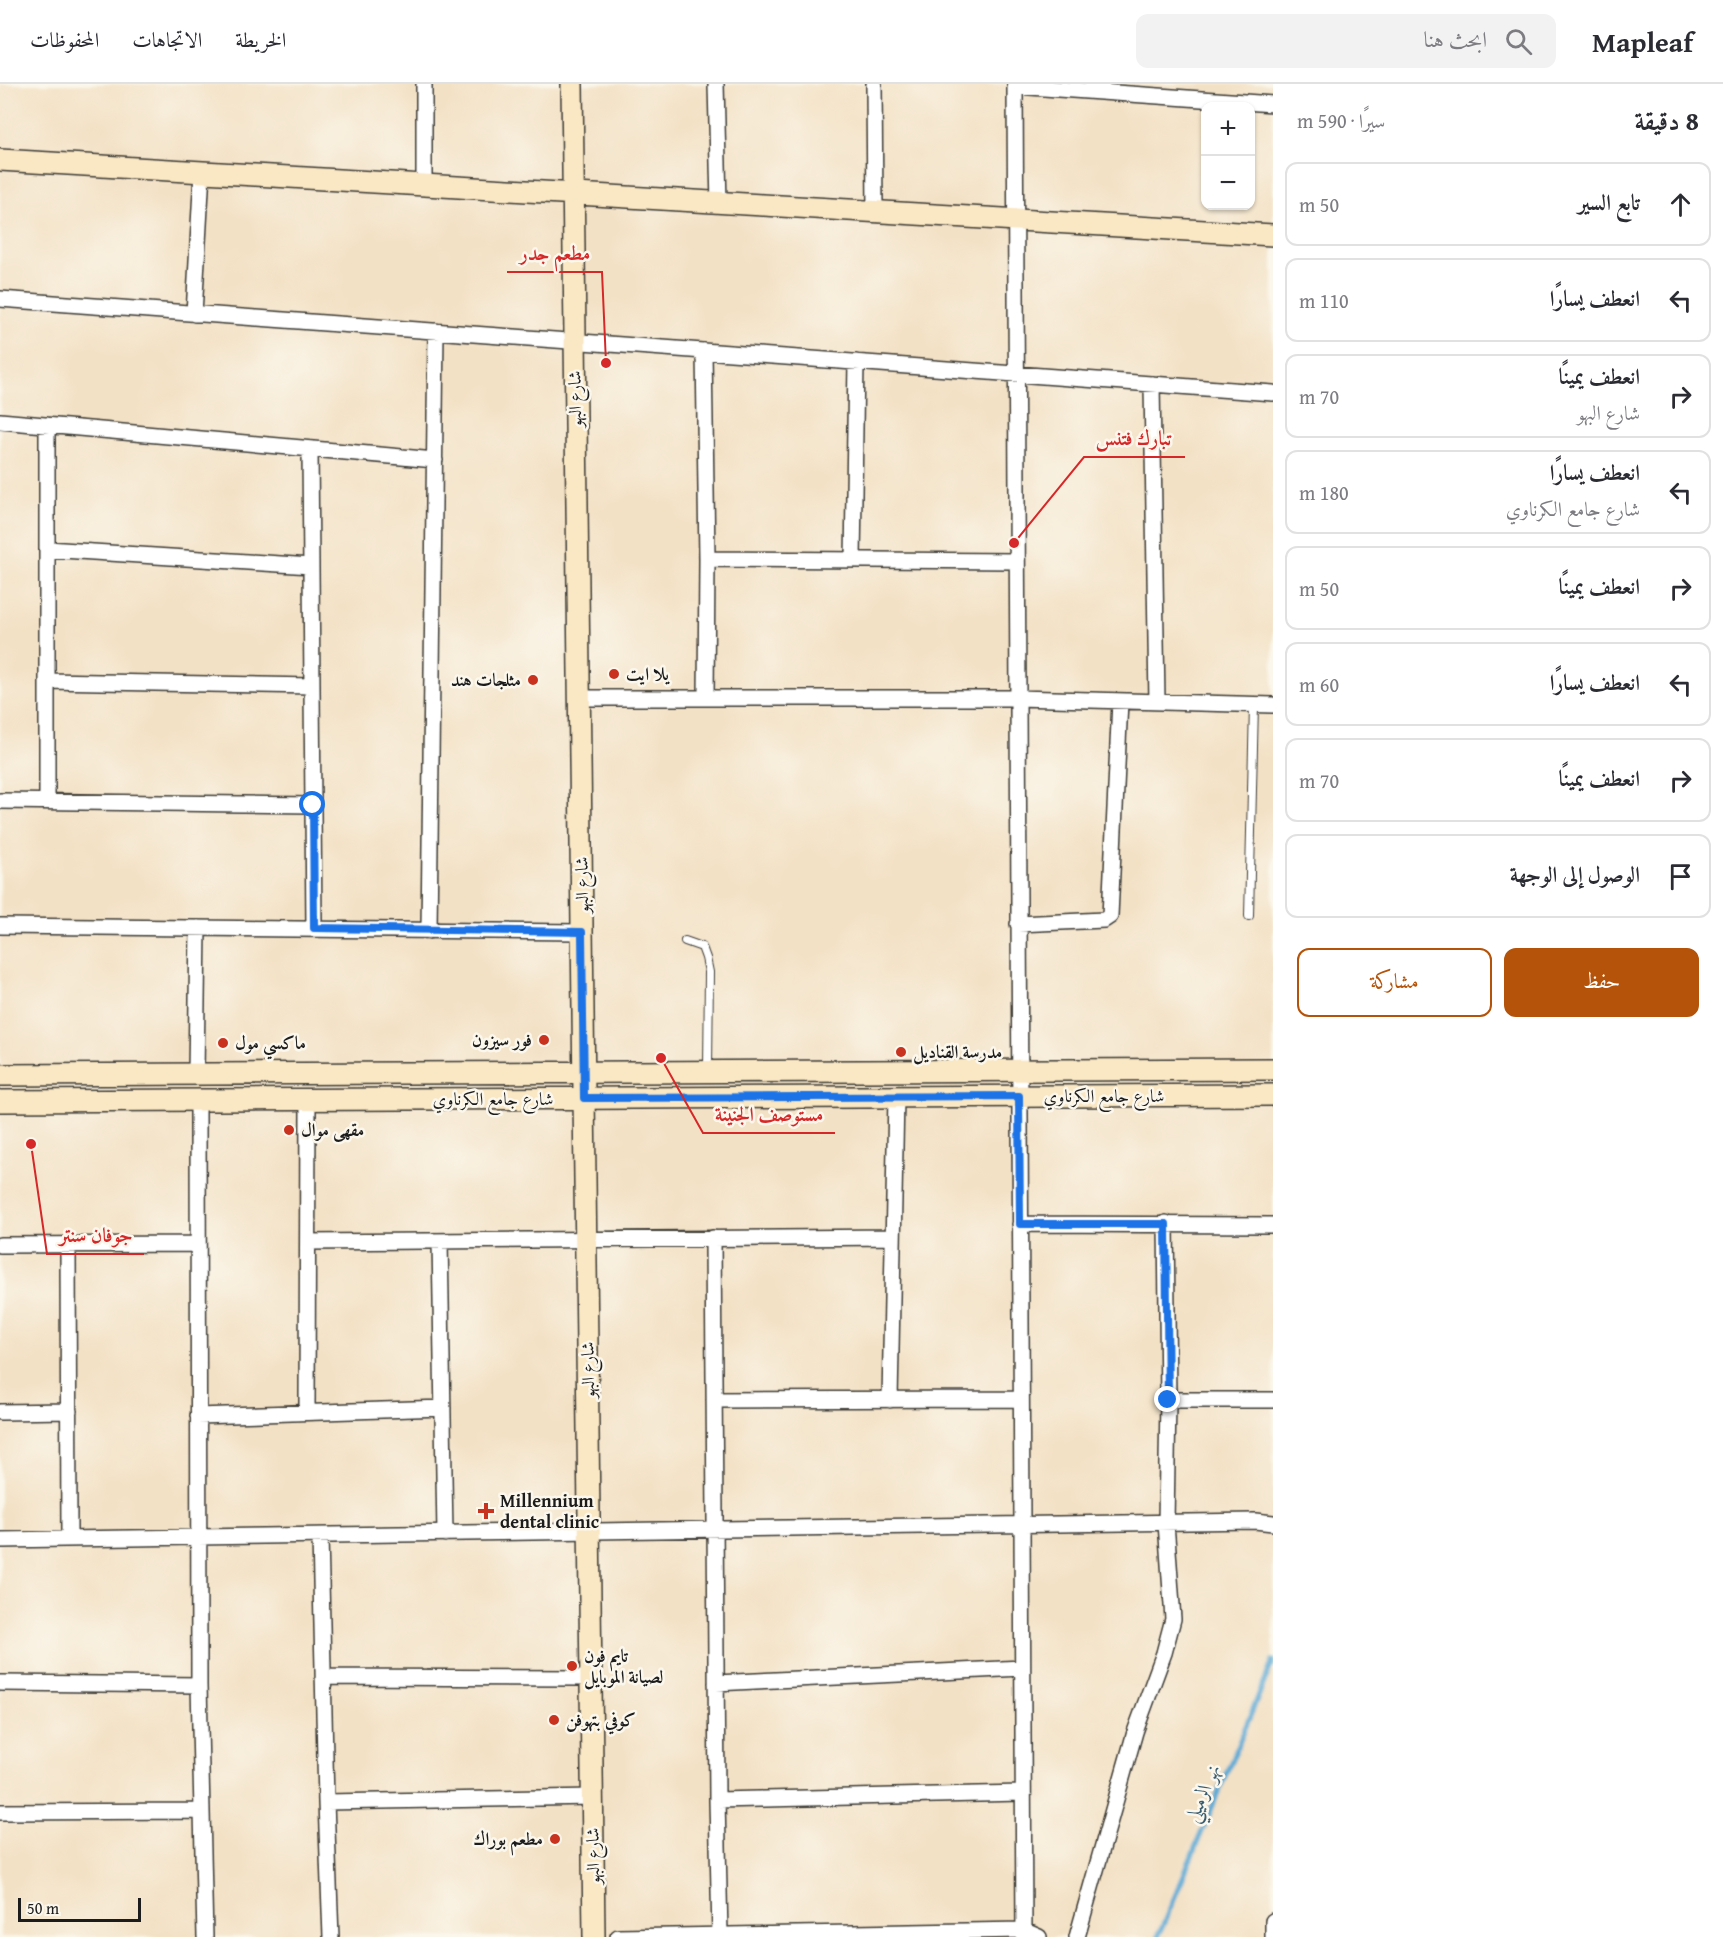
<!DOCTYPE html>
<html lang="ar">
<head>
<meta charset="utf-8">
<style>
  :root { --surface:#fff; --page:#f2f2f3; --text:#2b2b33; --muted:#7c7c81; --line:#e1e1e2; --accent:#b45309 }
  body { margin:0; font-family:"Gentium Book Plus",Amiri,serif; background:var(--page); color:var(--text); direction:rtl }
  .controls { position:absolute; right:18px; top:18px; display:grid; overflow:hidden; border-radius:12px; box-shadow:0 2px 4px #0004 }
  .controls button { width:54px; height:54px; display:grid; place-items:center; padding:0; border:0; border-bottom:2px solid var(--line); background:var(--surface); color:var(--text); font:30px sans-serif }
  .scale { position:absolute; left:18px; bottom:15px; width:123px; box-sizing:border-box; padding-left:6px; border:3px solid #1c1c1c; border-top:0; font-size:16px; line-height:21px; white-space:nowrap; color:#1c1c1c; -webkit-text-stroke:4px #fbf7ec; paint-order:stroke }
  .stop { position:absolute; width:18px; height:18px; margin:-14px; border:4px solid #1a73e8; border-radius:50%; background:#fff }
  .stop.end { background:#1a73e8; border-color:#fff; box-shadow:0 2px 6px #0008 }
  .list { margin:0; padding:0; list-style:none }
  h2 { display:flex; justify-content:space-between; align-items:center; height:78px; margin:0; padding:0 24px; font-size:26px }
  h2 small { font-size:20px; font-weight:400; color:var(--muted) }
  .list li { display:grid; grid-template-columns:39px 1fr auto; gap:18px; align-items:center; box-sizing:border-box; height:84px; margin:0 12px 12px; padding:0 12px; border:2px solid var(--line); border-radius:12px }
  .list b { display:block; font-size:22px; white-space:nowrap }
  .list p { margin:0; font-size:20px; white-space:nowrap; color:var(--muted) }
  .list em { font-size:20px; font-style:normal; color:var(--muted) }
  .actions { display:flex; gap:12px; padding:18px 24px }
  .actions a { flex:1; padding:14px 0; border:2px solid var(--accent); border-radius:12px; text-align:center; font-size:21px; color:var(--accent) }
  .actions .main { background:var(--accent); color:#fff }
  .icon { flex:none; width:33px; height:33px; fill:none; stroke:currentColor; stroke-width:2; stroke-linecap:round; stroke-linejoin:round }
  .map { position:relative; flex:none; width:1273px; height:1853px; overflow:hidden; direction:ltr }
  header { display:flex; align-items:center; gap:36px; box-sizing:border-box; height:84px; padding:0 30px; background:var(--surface); border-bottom:2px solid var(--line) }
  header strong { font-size:28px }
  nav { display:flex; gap:33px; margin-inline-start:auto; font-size:21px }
  .search { width:420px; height:54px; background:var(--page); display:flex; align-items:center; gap:15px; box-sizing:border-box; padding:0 21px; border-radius:12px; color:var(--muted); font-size:22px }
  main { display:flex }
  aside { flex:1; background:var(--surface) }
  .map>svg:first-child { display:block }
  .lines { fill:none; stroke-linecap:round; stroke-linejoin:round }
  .stream { stroke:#5caad5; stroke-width:5 }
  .lane-casing { stroke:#3c3a35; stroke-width:10 }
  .street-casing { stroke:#3c3a35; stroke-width:18 }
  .secondary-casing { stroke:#3c3a35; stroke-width:24 }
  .lane { stroke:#fff; stroke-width:8 }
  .street { stroke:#fff; stroke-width:15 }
  .secondary { stroke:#fae7c3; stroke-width:21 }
  .route { stroke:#1a73e8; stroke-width:8 }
  .poi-dot { fill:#c8321e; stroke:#fbf7ec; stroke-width:2 }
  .labels { text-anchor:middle; stroke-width:5; stroke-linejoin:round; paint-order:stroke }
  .street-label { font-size:18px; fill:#1c1c1c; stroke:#fbf7ec }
  .poi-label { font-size:18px; font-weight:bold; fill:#1c1c1c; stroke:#fbf7ec; text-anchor:start }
  .water-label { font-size:20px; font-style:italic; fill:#395c6f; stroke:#fbf7ec }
  .leader { fill:none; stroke:#d62828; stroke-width:2 }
  .callout-dot { fill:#d62828; stroke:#fbf7ec; stroke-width:2 }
  .callout-label { font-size:20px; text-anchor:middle; font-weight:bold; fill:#d62828; stroke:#fbf7ec; stroke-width:5; stroke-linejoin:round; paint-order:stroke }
</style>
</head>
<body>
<header>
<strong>Mapleaf</strong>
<div class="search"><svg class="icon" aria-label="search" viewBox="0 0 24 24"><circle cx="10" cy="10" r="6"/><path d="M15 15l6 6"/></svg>ابحث هنا</div>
<nav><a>الخريطة</a><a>الاتجاهات</a><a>المحفوظات</a></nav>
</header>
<main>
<aside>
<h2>8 دقيقة<small>سيرًا · 590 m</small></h2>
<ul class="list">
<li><svg class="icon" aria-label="ahead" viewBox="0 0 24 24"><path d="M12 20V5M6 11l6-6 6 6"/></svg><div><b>تابع السير</b></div><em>50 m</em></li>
<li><svg class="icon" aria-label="left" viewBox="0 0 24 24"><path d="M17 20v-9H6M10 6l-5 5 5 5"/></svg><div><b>انعطف يسارًا</b></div><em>110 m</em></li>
<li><svg class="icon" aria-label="right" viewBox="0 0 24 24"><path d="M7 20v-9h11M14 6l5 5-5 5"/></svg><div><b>انعطف يمينًا</b><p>شارع البهو</p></div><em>70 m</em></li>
<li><svg class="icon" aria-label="left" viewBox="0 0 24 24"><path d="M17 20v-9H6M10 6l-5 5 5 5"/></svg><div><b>انعطف يسارًا</b><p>شارع جامع الكرناوي</p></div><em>180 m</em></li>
<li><svg class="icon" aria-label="right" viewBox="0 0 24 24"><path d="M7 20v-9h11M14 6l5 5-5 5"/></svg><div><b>انعطف يمينًا</b></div><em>50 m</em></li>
<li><svg class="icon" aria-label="left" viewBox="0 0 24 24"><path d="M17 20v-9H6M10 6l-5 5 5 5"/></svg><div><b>انعطف يسارًا</b></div><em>60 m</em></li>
<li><svg class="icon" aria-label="right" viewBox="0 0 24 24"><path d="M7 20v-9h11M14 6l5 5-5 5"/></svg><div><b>انعطف يمينًا</b></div><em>70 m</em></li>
<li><svg class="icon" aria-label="arrive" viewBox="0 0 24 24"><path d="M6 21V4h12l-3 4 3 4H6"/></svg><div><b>الوصول إلى الوجهة</b></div></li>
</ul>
<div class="actions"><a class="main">حفظ</a><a>مشاركة</a></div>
</aside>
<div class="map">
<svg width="1273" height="1853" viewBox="0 0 1273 1853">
  <rect width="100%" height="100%" fill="#fbf7ec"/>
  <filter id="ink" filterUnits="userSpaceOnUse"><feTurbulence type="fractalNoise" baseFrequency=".0167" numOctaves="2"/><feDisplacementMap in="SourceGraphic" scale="12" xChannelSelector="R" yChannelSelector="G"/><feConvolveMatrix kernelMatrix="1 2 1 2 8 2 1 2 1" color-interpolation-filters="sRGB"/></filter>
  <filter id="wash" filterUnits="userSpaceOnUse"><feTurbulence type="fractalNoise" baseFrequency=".008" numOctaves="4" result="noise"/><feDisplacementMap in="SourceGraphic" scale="24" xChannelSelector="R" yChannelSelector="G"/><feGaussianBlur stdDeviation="1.35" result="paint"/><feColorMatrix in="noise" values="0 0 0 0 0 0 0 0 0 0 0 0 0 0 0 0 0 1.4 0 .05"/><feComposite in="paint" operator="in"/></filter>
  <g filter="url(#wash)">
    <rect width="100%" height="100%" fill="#f3e1c5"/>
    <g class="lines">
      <path class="stream" d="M1158 1853 1273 1577"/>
    </g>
  </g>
  <g filter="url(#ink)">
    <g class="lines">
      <g class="lane-casing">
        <path id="lane" d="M1249 832 1254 621
          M685 857 702 863 706 874 709 888 708 986"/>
      </g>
      <g class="street-casing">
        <path id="street" d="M716 0 719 119
          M874 0 875 128
          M1015 0 1024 1853
          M1015 2 1273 20
          M424 101V0
          M0 215 1273 309
          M194 230 202 88
          M704 267 707 475 706 614
          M1152 300 1157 618
          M0 337 435 376
          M47 341V718
          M310 365 314 844
          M47 465 311 482
          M707 475 1017 477
          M853 476 856 278
          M47 597 312 602
          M580 614H1017L1273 621
          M0 717 313 721
          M1018 840 1104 836 1110 832 1120 617
          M0 842 582 848
          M429 847 436 247
          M196 990 198 844
          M198 1016 199 1601 205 1853
          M1020 1140 1273 1141
          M713 1154 717 1716 720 1851
          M440 1157 445 1450
          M308 1158 893 1153
          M0 1161 198 1160
          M68 1161 69 1454
          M714 1316 1020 1315
          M890 1316 896 1013
          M1168 1316H1273
          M0 1328 69 1327
          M307 1328 308 1016
          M198 1332 443 1324
          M320 1452 326 1718 331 1853
          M0 1456 1255 1437 1273 1439
          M323 1593 591 1594
          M0 1599 199 1601
          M716 1599 1022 1584
          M717 1716 1022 1709
          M326 1718 593 1713
          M0 1728 202 1727
          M618 1853 1023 1846 1039 1853
          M1077 1853 1135 1648 1164 1569 1173 1535 1166 1439 1168 1316 1166 1139
          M1273 1853V1837"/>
      </g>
      <g class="secondary-casing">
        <path id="secondary" d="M572 0 594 1853
          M0 76 1273 151
          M0 991 1273 985
          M0 1017 1273 1011"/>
      </g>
      <use href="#lane" class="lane"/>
      <use href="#street" class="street"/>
      <use href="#secondary" class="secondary"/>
    </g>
  </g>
  <g class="lines" filter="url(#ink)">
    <path class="route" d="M313 721 314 844 582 848 584 1014 1019 1012 1020 1140H1166L1168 1316"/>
  </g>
  <g class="poi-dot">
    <circle cx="614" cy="590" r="6"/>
    <circle cx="533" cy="596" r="6"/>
    <circle cx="544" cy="956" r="6"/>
    <circle cx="223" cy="959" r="6"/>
    <circle cx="901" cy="968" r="6"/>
    <circle cx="289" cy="1046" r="6"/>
    <path d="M483 1418h6v6h6v6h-6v6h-6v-6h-6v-6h6z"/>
    <circle cx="572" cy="1582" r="6"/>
    <circle cx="554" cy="1636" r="6"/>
    <circle cx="555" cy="1755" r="6"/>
  </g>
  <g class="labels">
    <g class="street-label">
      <text transform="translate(575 315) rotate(-91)" y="6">شارع البهو</text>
      <text transform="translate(582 801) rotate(-91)" y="6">شارع البهو</text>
      <text x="1104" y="1018">شارع جامع الكرناوي</text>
      <text x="493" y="1021">شارع جامع الكرناوي</text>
      <text transform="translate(588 1286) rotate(-91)" y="6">شارع البهو</text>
      <text transform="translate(593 1772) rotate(-91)" y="6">شارع البهو</text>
    </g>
    <g class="poi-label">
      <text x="626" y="596">يلا ايت</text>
      <text x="521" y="602" text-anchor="end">مثلجات هند</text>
      <text x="532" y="962" text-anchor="end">فور سيزون</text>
      <text x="235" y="965">ماكسي مول</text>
      <text x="913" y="974">مدرسة القناديل</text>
      <text x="301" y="1052">مقهى موال</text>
      <text x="500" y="1423">Millennium<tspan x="500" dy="21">dental clinic</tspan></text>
      <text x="584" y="1578">تايم فون<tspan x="584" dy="21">لصيانة الموبايل</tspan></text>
      <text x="566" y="1642">كوفي بتهوفن</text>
      <text x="543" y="1761" text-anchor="end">مطعم بوراك</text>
    </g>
    <g class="water-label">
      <text transform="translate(1202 1709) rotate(-67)" y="7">نهر الرميلي</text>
    </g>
  </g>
  <path class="leader" d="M606 279L602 188H507M1014 459L1084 373H1185M661 974L703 1049H835M31 1060L47 1170H144"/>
  <g class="callout-dot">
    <circle cx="606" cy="279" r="6"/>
    <circle cx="1014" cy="459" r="6"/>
    <circle cx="661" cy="974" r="6"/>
    <circle cx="31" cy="1060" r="6"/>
  </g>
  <g class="callout-label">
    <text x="555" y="176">مطعم جدر</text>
    <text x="1134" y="361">تبارك فتنس</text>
    <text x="769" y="1037">مستوصف الجنينة</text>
    <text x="96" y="1158">جوفان سنتر</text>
  </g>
</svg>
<div class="controls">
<button>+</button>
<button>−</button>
</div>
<div class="scale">50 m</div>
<div class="stop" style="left:313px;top:721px"></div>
<div class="stop end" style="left:1168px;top:1316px"></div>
</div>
</main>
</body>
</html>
